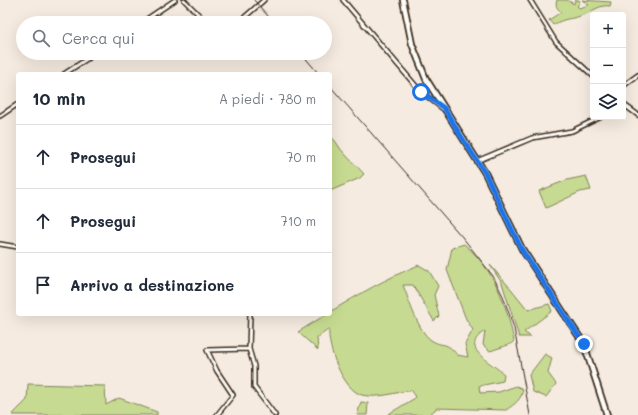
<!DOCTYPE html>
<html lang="it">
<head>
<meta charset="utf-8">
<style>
  :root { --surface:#fff; --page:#f2f2f3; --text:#1f2937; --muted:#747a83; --line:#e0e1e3 }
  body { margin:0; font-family:Mali,sans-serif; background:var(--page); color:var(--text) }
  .controls { position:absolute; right:12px; top:12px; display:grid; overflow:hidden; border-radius:4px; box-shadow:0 4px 16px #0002 }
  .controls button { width:36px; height:36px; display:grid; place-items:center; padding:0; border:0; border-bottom:1px solid var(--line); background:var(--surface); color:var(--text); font:20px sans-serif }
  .stop { position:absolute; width:12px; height:12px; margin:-9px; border:3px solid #1a73e8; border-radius:50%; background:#fff }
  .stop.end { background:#1a73e8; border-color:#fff; box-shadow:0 1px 4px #0008 }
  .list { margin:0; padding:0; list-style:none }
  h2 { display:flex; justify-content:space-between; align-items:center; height:52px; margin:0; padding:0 16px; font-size:17px }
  h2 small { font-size:13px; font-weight:400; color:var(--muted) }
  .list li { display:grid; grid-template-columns:26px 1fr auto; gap:12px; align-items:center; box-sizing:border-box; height:64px; padding:0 16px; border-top:1px solid var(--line) }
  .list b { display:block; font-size:15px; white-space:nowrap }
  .list em { font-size:13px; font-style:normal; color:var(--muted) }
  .icon { flex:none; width:22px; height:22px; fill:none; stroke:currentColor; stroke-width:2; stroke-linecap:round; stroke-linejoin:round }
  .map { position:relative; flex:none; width:638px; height:415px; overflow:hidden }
  .search { position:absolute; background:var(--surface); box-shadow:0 4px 16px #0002; left:16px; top:16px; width:316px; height:44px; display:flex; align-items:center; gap:10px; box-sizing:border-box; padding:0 14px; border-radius:22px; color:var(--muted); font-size:15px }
  .panel { position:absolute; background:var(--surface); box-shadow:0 4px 16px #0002; left:16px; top:72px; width:316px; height:244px; border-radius:4px }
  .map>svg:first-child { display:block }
  .green { fill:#c6db91; stroke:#808258 }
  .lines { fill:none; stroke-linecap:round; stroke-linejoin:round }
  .minor-casing { stroke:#3b2a1e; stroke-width:6 }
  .secondary-casing { stroke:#3b2a1e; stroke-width:8 }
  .minor { stroke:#fdfcf7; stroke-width:3 }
  .secondary { stroke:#fdfcf7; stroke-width:4.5 }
  .rail { stroke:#3b2a1e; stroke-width:1 }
  .route { stroke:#1a73e8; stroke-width:5 }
</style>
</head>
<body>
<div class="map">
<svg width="638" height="415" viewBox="0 0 638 415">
  <rect width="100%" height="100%" fill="#f5ebe0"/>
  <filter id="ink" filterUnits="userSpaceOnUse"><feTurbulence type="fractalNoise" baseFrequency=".025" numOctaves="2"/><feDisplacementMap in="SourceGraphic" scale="8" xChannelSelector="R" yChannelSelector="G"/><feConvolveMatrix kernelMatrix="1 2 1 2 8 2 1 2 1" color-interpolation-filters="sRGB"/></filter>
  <g filter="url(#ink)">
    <path class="green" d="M557 0H567L574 4 575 0H579L580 3 577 6 579 8 589 5 582 0 611 2 610 6C600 4 592 12 583 15 571 20 566 17 553 25L549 20 561 12C557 8 555 6 557 0Z
      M330 136C337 141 338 147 344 153 350 160 357 166 364 174L360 178 330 191Z
      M586 176 591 190 580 192 546 208 539 191 567 180Z
      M464 244C495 270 506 303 514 341L511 344 490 351 483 345 485 331C458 348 491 362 504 374L503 381 479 386 480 393 499 392 516 386 523 389C522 399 515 404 506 410L437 408 429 415H387L415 398 412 390C396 392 378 399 362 395 343 390 327 347 329 329L317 338 318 350 298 332 327 314H330V312C359 294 387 278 419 265L429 271 438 286 434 295 439 316 434 321 413 285H403C409 300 418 331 431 340 443 348 446 340 457 355L468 357 465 344 473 330 466 319 447 270 452 248Z
      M490 265 512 290 528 310 549 304 552 311 524 332 531 337H519L502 283Z
      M545 354 552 358 548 373 556 384 546 397 533 392 529 375Z
      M28 384 105 386 106 405 119 398 157 412V415H12L27 400Z
      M361 402 368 403 367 415H357Z"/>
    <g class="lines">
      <g class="minor-casing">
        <path id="minor" d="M184 0 207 23
          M343 0 421 92 443 109
          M530 0 556 42 593 76
          M141 23 175 0
          M238 23 264 0
          M64 74 96 53
          M623 86 638 75
          M623 104 638 115
          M0 116 18 104
          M477 161 532 138 572 131 601 117
          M0 244 18 247
          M249 349 254 366V387L275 415
          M217 415 233 395 217 371 207 350 249 349 250 314"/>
      </g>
      <g class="secondary-casing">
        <path id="secondary" d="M403 0 412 44 426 79 485 173 522 249 584 344 607 415"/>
      </g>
      <use href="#minor" class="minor"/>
      <use href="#secondary" class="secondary"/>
      <path class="rail" d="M254 0 274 23
        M301 53 319 74
        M330 86 463 238 493 276 503 296 514 328 530 415"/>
    </g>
  </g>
  <g class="lines" filter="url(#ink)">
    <path class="route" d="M421 92 444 108 463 139 485 173 522 250 584 344"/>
  </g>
</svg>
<div class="controls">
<button>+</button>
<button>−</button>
<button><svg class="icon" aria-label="layers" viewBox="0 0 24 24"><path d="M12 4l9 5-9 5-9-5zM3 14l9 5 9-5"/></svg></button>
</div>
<div class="stop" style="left:421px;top:92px"></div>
<div class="stop end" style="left:584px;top:344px"></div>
<div class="search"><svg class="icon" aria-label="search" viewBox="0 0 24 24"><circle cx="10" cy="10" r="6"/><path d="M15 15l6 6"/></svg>Cerca qui</div>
<section class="panel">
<h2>10 min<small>A piedi · 780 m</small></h2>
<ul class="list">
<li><svg class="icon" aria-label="ahead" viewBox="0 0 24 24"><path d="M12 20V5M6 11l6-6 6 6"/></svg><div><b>Prosegui</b></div><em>70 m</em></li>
<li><svg class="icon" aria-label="ahead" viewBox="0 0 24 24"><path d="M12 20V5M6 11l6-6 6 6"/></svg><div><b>Prosegui</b></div><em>710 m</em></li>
<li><svg class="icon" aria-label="arrive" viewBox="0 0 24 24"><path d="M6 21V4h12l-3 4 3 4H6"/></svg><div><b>Arrivo a destinazione</b></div></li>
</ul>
</section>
</div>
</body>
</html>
